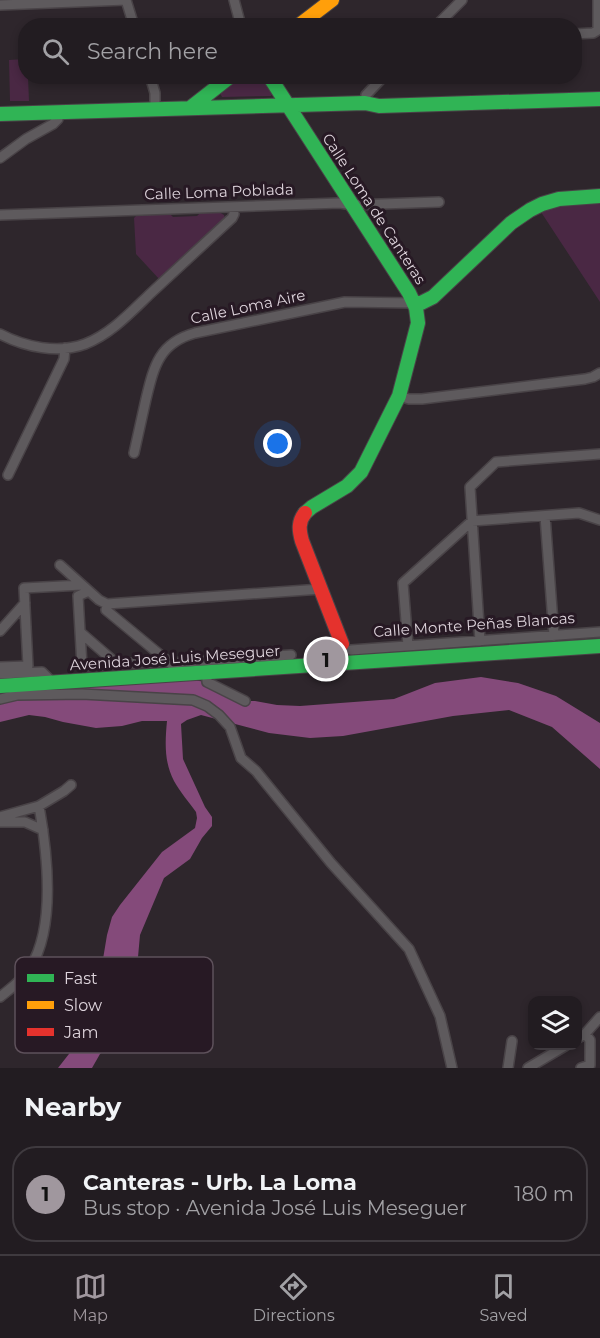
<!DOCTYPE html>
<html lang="en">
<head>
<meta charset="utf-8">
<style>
  :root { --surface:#221c21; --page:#2e292e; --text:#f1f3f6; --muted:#a2a1a5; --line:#3f3a3f; --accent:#a0979e }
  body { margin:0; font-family:Montserrat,sans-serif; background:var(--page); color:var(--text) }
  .controls { position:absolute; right:18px; bottom:18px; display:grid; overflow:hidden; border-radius:12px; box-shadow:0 3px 9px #0003 }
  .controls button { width:54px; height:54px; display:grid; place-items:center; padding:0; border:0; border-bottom:2px solid var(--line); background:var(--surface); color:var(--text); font:30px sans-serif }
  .you { position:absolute; left:278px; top:444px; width:21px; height:21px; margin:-15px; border:4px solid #fff; border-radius:50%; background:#1a73e8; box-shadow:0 0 0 9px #1a73e833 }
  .badge { display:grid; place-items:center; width:39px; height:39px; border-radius:50%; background:var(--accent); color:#111; font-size:20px; font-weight:700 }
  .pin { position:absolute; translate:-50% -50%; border:3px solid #fff; box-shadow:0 2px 6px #0006 }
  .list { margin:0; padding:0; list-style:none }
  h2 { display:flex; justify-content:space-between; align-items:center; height:78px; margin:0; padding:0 24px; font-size:26px }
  h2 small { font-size:20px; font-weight:400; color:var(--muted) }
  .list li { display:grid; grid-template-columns:39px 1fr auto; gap:18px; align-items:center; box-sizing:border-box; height:96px; margin:0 12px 12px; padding:0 12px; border:2px solid var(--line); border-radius:24px }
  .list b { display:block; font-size:22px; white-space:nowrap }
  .list p { margin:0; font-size:20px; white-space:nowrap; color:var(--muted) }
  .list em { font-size:20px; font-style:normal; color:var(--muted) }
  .icon { flex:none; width:33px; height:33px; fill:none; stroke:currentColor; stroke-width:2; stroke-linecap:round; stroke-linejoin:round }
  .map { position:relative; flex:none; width:600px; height:1068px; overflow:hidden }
  .search { position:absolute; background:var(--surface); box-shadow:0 3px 9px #0003; left:18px; right:18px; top:18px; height:66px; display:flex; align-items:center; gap:15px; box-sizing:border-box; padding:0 21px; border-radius:24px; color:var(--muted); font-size:22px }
  .sheet { height:186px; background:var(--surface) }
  nav { display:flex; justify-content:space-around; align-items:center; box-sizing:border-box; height:84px; border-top:2px solid var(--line); background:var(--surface); font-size:16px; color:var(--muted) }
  nav a { display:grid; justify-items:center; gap:3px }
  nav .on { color:var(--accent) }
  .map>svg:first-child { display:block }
  .green { fill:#4a2844 }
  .water { fill:#844a7a }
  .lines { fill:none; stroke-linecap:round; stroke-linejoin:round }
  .street-casing { stroke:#494347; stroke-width:12 }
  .fast-casing { stroke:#494347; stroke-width:16 }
  .slow-casing { stroke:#494347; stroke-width:16 }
  .jam-casing { stroke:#494347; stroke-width:16 }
  .street { stroke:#5e5a5d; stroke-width:9 }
  .fast { stroke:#30b455; stroke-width:14 }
  .slow { stroke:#ff9f0a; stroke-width:14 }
  .jam { stroke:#e5322d; stroke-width:14 }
  .labels { text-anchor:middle; stroke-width:6; stroke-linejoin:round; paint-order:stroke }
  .street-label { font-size:15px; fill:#ded4dc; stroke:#271924 }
  .key { fill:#271924; stroke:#5e515b; stroke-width:1.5 }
  .key-label { font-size:16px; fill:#ded4dc }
</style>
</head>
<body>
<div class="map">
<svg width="600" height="1068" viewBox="0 0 600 1068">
  <rect width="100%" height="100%" fill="#2e262c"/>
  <path class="green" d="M25 59 26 76 28 77 29 101H10L9 60Z
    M262 76 273 93 271 96 222 97 220 93 241 77Z
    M600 199V302L539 209 544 206Z
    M219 212 224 215 225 219 160 280 136 254 134 218 137 215 170 214 173 217 197 216 200 213Z"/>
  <path class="water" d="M481 677 518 683 556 696 600 723V769L552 727 509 710 453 716 343 736 310 738 269 733 201 715 187 720 181 724 183 759 205 807 212 817V826L202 838 190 859 164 878 140 935 138 957 140 971 137 988 131 1006 122 1022 112 1044 100 1054 92 1068H58L90 1027 100 1011 103 982V959L107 935 112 917 120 905 162 852 195 828 197 818 196 812C189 802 180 792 174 781 164 762 165 742 167 721H142L122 726 96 728 63 722 45 717 29 715 0 722V690L176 678 207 682 245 701H255L277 705 300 706 394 699 435 683Z"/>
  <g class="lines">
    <g class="street-casing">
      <path id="street" d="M126 0 134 26
        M234 0 241 26
        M0 5 126 0
        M436 26 462 0
        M574 34 593 33 598 30V0
        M150 76 155 93V109
        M365 103 366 95 384 76
        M0 158 26 139 53 124 58 119 59 112
        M0 215 340 203 352 205 439 202
        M0 334C25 347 58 354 85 344 111 334 131 312 151 293 178 268 205 243 232 218L234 214V207
        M399 396 409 399H422L585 379 593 377 600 373
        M134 453C138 435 142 417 146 399 154 366 159 343 195 333L345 302 414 303
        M8 475 64 359 65 348
        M545 516 554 636
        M60 565 99 600 107 604 106 610 176 668V674
        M89 591 78 596 82 666 168 661
        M107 604 321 589
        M0 631 25 603
        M80 632 117 664
        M480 641 470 487 496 462 600 454
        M408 646 403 583 472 521 579 513 600 520
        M351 650 600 632
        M170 663 291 655
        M0 667 28 666 24 588 82 585
        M207 672V682L245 701
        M0 674 42 672 52 682
        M0 699 17 695 82 694 193 700 207 706 219 715 230 727 241 758 256 771 331 863 409 949 440 1016 452 1068
        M0 817 39 806 64 791 71 785
        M0 822H25L43 830
        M0 997C11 988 23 980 30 968 56 927 47 851 39 806
        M578 1038 585 1034 600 1017
        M508 1068 512 1041
        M528 1068 565 1046
        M581 1068 590 1065V1040L585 1034"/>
    </g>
    <g class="fast-casing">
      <path id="fast" d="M269 76 409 293 416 308 418 323 399 396 361 472 347 486 312 507 305 513
        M190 108 231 76
        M0 114 365 103 379 106 600 99
        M414 303H421L433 297 511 223 530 210 542 204 559 199 600 196
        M0 686 600 646"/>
    </g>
    <g class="slow-casing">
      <path id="slow" d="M298 26 332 0"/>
    </g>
    <g class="jam-casing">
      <path id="jam" d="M305 513C298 522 299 530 302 541L342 644"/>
    </g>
    <use href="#street" class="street"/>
    <use href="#fast" class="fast"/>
    <use href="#slow" class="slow"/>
    <use href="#jam" class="jam"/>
  </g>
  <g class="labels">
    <g class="street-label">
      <text transform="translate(219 192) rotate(-2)" y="5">Calle Loma Poblada</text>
      <text transform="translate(374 209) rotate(57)" y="5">Calle Loma de Canteras</text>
      <text transform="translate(248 307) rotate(-12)" y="5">Calle Loma Aire</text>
      <text transform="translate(474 625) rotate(-4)" y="5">Calle Monte Peñas Blancas</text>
      <text transform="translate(175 658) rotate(-4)" y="5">Avenida José Luis Meseguer</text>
    </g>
  </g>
  <rect x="15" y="957" width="198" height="96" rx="9" class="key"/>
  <rect x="27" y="974" width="27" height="8" fill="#30b455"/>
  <rect x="27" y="1001" width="27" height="8" fill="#ff9f0a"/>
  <rect x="27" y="1028" width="27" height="8" fill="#e5322d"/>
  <g class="key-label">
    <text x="64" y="984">Fast</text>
    <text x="64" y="1011">Slow</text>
    <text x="64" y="1038">Jam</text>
  </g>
</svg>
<div class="controls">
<button><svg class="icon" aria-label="layers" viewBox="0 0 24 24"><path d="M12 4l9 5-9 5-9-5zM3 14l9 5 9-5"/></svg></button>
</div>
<div class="you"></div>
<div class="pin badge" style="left:326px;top:659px">1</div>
<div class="search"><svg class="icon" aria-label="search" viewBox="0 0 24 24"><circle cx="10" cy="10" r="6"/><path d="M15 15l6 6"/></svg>Search here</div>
</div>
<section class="sheet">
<h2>Nearby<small></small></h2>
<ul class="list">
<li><span class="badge">1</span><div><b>Canteras - Urb. La Loma</b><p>Bus stop · Avenida José Luis Meseguer</p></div><em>180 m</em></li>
</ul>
</section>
<nav>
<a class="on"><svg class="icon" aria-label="map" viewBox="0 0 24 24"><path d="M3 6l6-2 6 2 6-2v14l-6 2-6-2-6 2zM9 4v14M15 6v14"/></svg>Map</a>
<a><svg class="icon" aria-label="directions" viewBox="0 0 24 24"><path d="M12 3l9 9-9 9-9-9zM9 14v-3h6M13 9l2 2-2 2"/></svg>Directions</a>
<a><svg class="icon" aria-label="saved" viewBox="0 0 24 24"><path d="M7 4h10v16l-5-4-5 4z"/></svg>Saved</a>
</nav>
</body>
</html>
